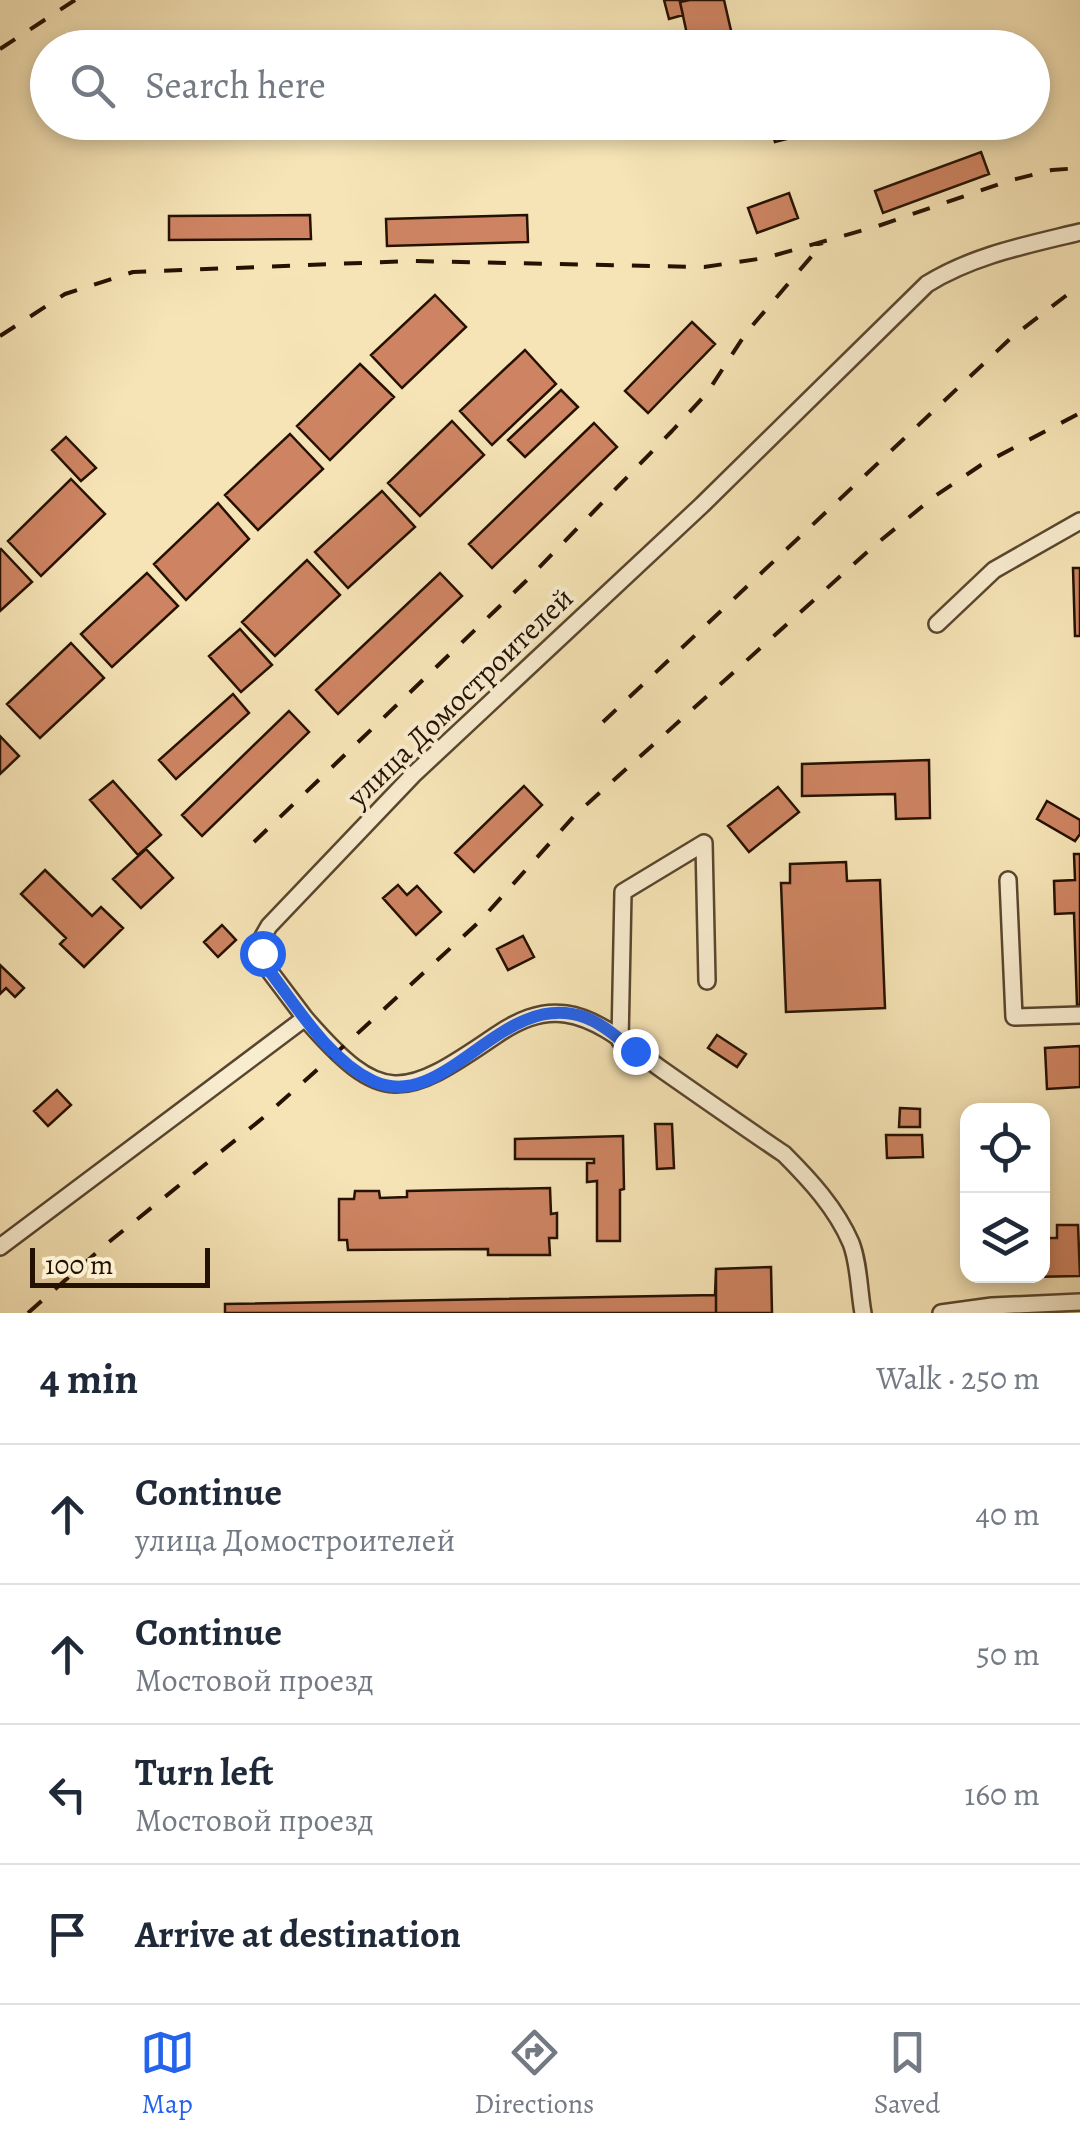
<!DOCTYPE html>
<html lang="en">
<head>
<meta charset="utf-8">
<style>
  :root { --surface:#fff; --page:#f6f6f7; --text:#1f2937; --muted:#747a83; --line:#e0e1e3; --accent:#2563eb }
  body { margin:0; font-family:Alegreya,serif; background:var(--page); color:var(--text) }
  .controls { position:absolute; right:30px; bottom:30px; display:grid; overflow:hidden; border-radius:20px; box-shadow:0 5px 15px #0003 }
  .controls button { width:90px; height:90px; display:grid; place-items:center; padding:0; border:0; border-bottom:2px solid var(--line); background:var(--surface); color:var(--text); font:50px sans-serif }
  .scale { position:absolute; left:30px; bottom:25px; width:180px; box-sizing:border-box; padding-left:10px; border:5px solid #251100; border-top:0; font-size:28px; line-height:35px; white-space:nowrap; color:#251100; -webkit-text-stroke:8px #f9edd0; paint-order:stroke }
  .stop { position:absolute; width:30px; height:30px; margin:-22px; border:8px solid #2563eb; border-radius:50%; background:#fff }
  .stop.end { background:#2563eb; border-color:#fff; box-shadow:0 2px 10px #0008 }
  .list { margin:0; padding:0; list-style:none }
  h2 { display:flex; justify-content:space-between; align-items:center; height:130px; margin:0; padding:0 40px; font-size:42px }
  h2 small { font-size:32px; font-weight:400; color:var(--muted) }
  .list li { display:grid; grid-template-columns:65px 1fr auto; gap:30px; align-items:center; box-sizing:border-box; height:140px; padding:0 40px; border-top:2px solid var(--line) }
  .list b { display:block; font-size:38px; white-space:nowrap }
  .list p { margin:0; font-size:32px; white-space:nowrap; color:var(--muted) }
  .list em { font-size:32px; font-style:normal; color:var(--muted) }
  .icon { flex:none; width:55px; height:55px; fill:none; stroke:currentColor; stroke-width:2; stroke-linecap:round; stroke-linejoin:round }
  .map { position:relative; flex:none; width:1080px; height:1313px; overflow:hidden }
  .search { position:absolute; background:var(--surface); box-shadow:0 5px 15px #0003; left:30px; right:30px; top:30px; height:110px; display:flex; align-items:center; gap:25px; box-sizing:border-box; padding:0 35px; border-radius:55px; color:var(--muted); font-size:38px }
  .sheet { height:690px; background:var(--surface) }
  nav { display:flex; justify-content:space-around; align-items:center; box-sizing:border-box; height:140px; border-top:2px solid var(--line); background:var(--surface); font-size:28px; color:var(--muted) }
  nav a { display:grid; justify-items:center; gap:5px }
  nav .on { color:var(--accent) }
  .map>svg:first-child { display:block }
  .building { fill:#ce8462; stroke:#251100; stroke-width:2.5 }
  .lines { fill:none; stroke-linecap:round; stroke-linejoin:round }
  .minor-casing { stroke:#59462e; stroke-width:20 }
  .minor { stroke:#f9edd0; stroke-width:15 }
  .rail { stroke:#251100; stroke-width:4; stroke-dasharray:18 18; stroke-linecap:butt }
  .route { stroke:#2563eb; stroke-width:12 }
  .labels { text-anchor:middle; stroke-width:8; stroke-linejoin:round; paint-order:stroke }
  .street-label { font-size:30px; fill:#251100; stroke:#f9edd0 }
</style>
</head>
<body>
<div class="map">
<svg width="1080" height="1313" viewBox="0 0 1080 1313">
  <rect width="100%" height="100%" fill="#f6e4b6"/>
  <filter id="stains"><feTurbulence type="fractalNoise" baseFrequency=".002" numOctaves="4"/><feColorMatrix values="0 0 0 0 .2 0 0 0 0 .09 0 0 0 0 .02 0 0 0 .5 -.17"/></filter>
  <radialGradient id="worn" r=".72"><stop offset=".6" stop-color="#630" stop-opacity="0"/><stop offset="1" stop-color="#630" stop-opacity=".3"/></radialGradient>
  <path class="building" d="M664 0H690L680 2 683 15 669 19Z
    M690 0H724L735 48H690L680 2Z
    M795 125 798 136 775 142 772 131Z
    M981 152 989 174 883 213 875 191Z
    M789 193 798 218 757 233 748 208Z
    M310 215 311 239 169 240V216Z
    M527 215 528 242 387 246 386 219Z
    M435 295 466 327 402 388 371 355Z
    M692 322 715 344 648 413 625 391Z
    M525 350 556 384 492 445 460 411Z
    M360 364 394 397 330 460 297 426Z
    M561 390 578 407 525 457 508 440Z
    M452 421 484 455 420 516 388 483Z
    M594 423 617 447 492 568 469 544Z
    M290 434 323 469 258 530 225 495Z
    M66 437 96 468 81 481 52 450Z
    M71 479 105 514 41 576 8 541Z
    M382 491 415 527 348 588 315 552Z
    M218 503 249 539 186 600 154 564Z
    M1 549 32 582 0 611V550Z
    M307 560 340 595 275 656 242 622Z
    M1073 568H1080V636H1075Z
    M147 573 178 606 112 667 81 634Z
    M440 573 462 596 338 714 316 690Z
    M240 629 272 665 241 692 209 656Z
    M71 643 104 678 40 738 7 704Z
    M233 694 249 713 176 779 159 760Z
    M289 711 309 732 202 836 182 815Z
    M0 736 19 756 0 774Z
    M929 760 930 818 896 819 895 794 802 796V764Z
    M113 781 161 835 138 855 90 800Z
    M524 786 542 805 474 872 455 853Z
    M778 787 799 812 749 852 728 826Z
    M1047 801 1080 820V834L1075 841 1037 819Z
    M146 849 173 878 141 908 113 879Z
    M1074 854H1080V1005H1077L1074 913 1055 914 1054 881 1075 880Z
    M846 862 847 881 880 880 885 1008 786 1012 781 883H790V864Z
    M45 870 92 916 101 907 123 928 84 967 60 944 66 938 21 894Z
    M398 885 407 895 417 886 441 912 416 935 383 898Z
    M222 925 236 940 218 957 204 942Z
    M523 936 534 957 508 970 497 949Z
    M0 965 24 988 15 997 6 988 0 994Z
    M717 1035 746 1054 737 1067 708 1048Z
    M1080 1046V1087L1047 1089 1045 1048Z
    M57 1090 71 1105 48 1126 34 1111Z
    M900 1108 920 1109V1127H899Z
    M655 1124H672L674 1168 657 1169Z
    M886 1135H922L923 1157 887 1158Z
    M623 1136 624 1189 620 1190V1241H597V1181L587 1182V1163H594V1159H515V1139Z
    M550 1188 551 1214 557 1213V1238H549L550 1255H488V1249L348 1250 347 1240H339V1199H354L355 1191H379L380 1198 407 1197V1191Z
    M1057 1225H1078L1080 1276 1030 1277 1042 1276V1238H1057Z
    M771 1267 772 1313H716V1269Z
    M771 1267 772 1313H225V1304L715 1295 716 1269Z"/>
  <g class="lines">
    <g class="minor-casing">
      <path id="minor" d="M937 624 994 570 1080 521
        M1008 880 1014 1017 1080 1015
        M305 1018C382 1107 403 1099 495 1036 517 1021 540 1010 566 1014 602 1019 635 1051 664 1071 704 1099 744 1127 784 1154 810 1180 836 1208 851 1243 859 1263 859 1291 863 1313
        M620 1041 623 892 704 843 707 981
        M0 1247 305 1018 268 969 261 940 269 926 413 775 702 505 927 284C974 255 1027 245 1080 232
        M941 1313 992 1306 1080 1302"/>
    </g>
    <use href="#minor" class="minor"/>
    <path class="rail" d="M0 49 75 0
      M0 336 65 294 133 272 410 261 704 267 765 258 878 226 1008 181 1052 170 1080 168
      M603 722 1012 337 1080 285
      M254 842 527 580 672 431 707 393 746 333 823 243 818 244
      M28 1313 104 1246 264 1117 346 1044 480 921 575 815 875 545 935 496 981 465 1080 413"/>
  </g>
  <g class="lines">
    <path class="route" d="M262 953 268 969C297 1007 328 1059 373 1081 445 1115 502 988 584 1017 602 1023 620 1040 635 1051"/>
  </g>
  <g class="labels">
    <g class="street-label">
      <text transform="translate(460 697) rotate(-44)" y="10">улица Домостроителей</text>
    </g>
  </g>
  <rect width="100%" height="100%" filter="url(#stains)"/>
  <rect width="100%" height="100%" fill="url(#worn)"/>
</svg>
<div class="controls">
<button><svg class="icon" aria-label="locate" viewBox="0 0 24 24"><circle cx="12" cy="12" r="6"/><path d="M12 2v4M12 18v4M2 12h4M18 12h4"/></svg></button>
<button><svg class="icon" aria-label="layers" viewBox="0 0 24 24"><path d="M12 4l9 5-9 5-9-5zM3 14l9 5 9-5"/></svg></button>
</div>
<div class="scale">100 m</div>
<div class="stop" style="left:262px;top:953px"></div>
<div class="stop end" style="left:635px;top:1051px"></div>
<div class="search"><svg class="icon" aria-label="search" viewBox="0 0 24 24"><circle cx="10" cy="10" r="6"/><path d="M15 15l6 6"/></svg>Search here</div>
</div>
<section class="sheet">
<h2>4 min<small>Walk · 250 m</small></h2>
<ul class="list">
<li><svg class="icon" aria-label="ahead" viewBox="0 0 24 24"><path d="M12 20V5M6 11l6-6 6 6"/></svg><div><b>Continue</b><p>улица Домостроителей</p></div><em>40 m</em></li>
<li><svg class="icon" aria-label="ahead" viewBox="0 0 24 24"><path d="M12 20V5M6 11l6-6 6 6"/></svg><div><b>Continue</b><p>Мостовой проезд</p></div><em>50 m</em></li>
<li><svg class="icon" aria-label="left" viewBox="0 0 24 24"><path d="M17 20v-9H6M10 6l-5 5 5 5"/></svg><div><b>Turn left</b><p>Мостовой проезд</p></div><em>160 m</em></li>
<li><svg class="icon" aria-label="arrive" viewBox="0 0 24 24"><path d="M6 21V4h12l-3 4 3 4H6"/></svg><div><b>Arrive at destination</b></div></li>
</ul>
</section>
<nav>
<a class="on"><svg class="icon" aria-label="map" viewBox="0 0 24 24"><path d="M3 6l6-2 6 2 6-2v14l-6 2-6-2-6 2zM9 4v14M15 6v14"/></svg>Map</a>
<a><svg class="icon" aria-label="directions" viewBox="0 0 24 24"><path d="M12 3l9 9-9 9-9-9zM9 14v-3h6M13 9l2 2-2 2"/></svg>Directions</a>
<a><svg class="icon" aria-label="saved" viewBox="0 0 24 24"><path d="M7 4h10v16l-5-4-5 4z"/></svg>Saved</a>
</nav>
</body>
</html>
